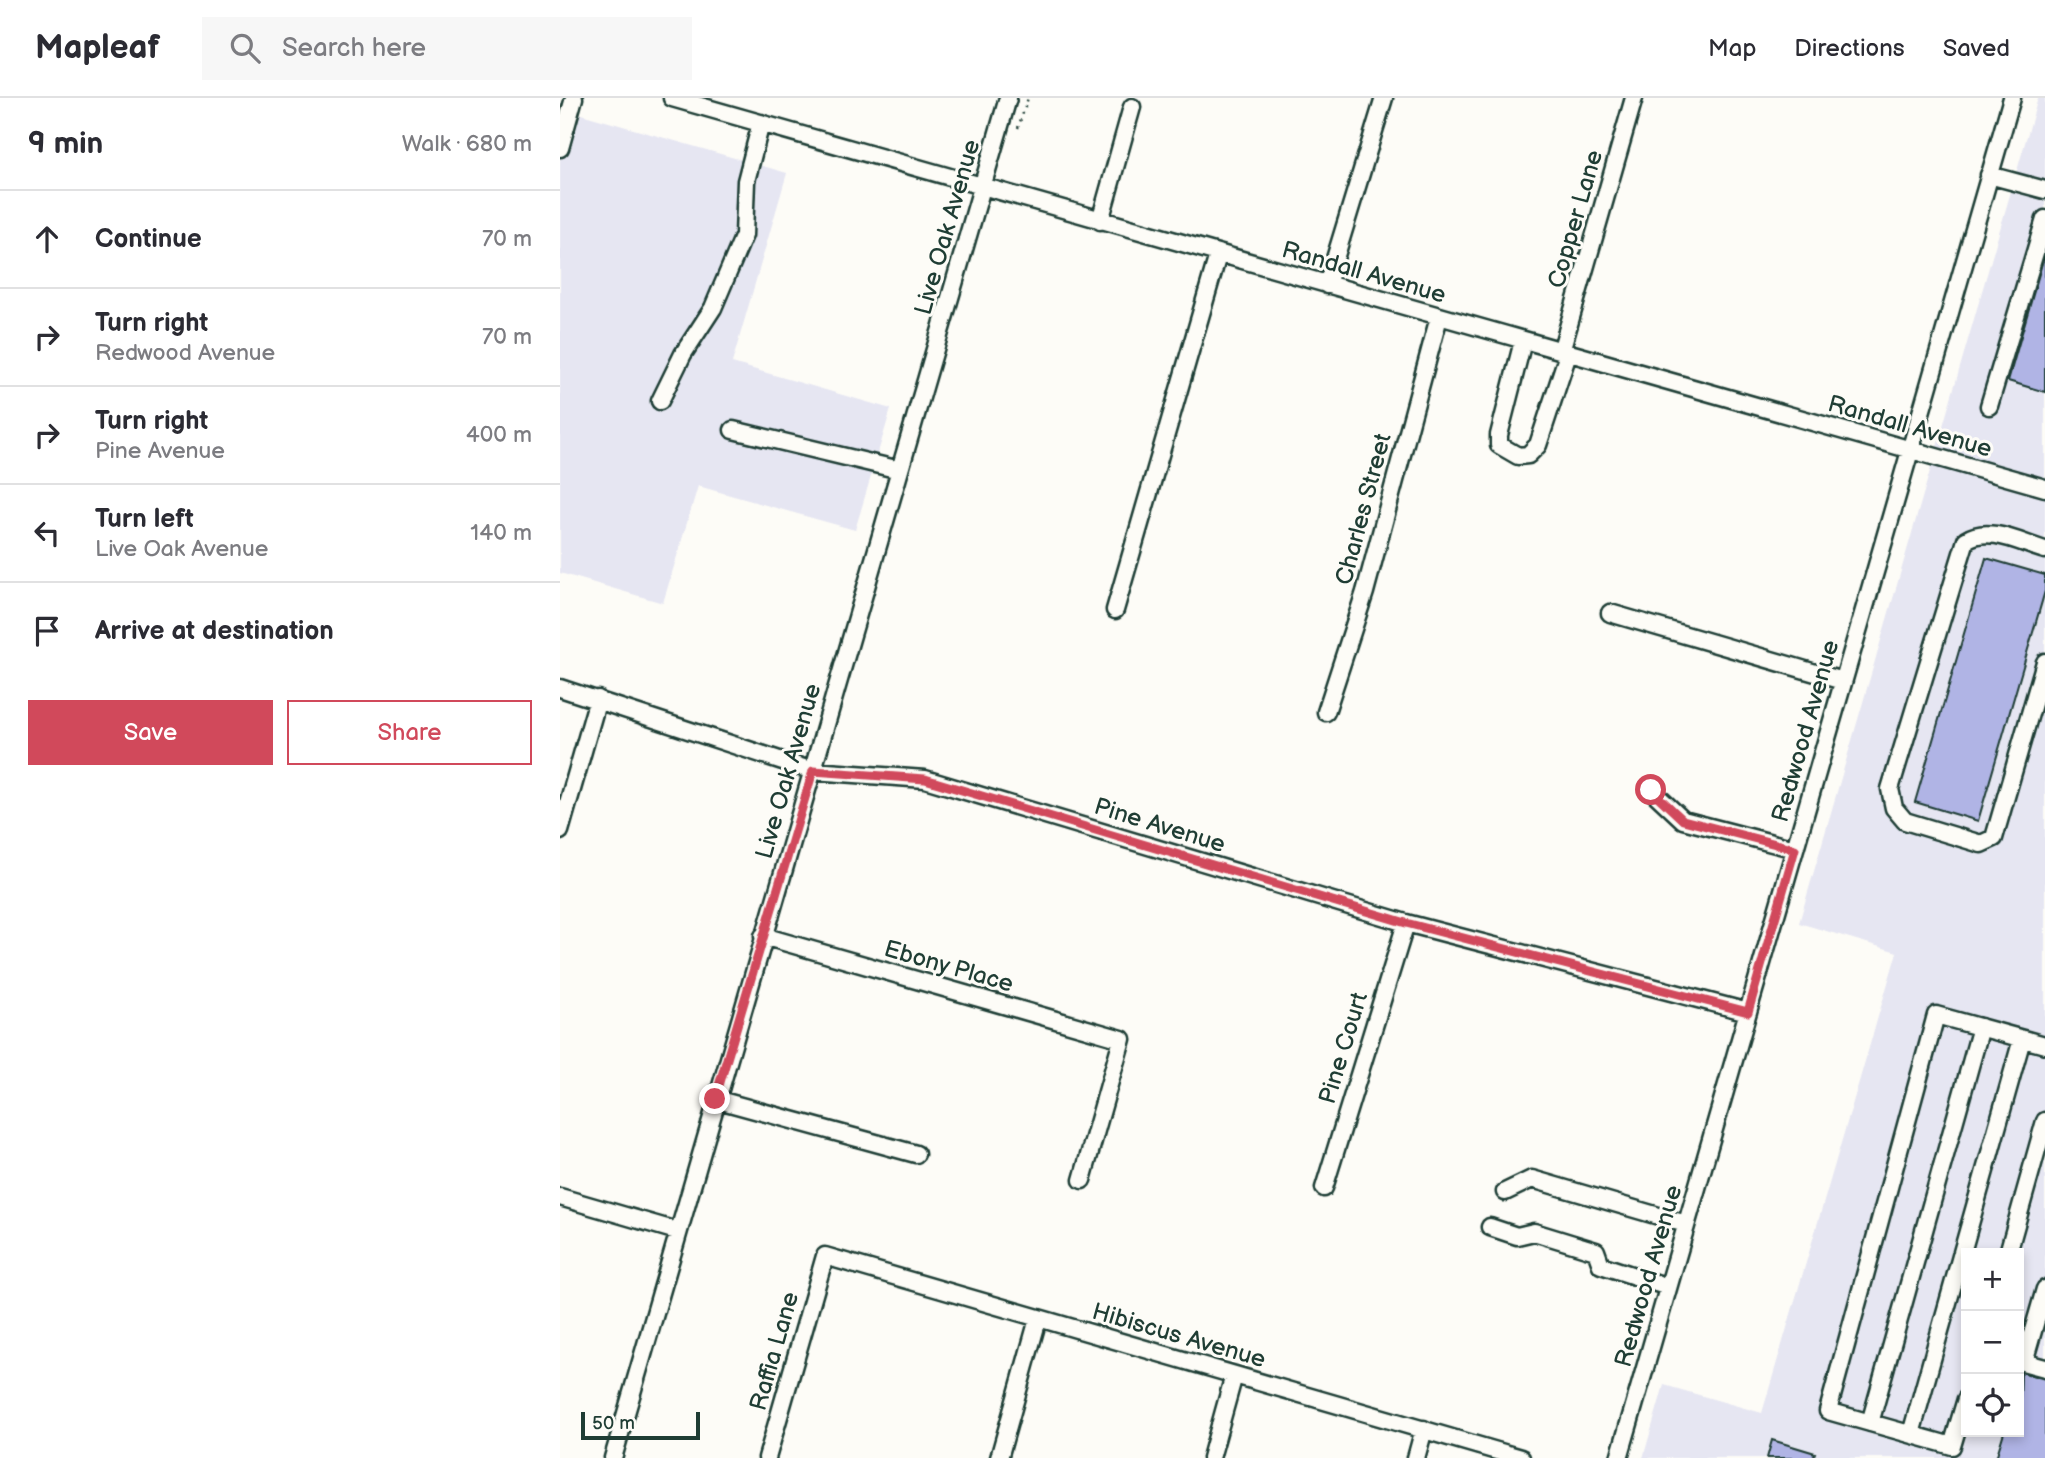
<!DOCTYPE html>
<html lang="en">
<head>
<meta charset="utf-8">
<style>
  :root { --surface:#fff; --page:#f7f7f7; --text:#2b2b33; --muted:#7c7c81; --line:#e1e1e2; --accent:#d1495b }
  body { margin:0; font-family:"Balsamiq Sans",sans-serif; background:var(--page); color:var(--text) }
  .controls { position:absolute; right:21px; bottom:21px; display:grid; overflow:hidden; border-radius:0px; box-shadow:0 4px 10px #0003 }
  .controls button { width:63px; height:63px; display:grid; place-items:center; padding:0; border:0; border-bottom:2px solid var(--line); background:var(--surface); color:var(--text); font:35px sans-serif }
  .scale { position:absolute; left:21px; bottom:18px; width:119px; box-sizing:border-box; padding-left:7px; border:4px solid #1f3d34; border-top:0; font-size:19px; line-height:24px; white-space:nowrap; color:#1f3d34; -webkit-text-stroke:5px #fdfcf7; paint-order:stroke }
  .stop { position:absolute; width:21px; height:21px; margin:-16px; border:5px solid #d1495b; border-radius:50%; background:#fff }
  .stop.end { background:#d1495b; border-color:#fff; box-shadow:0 2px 7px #0008 }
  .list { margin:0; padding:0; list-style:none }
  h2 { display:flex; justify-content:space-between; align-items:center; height:91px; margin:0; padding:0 28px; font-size:30px }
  h2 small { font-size:23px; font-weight:400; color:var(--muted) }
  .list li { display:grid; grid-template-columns:46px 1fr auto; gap:21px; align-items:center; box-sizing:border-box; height:98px; padding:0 28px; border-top:2px solid var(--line) }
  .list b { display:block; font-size:26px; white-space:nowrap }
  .list p { margin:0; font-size:23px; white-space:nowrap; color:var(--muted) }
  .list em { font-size:23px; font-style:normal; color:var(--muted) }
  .actions { display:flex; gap:14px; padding:21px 28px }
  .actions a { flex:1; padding:16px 0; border:2px solid var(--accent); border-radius:0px; text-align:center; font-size:24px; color:var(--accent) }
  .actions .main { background:var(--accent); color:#fff }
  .icon { flex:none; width:38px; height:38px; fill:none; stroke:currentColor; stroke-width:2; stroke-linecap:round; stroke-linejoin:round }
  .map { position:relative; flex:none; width:1485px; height:1360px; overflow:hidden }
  header { display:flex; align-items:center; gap:42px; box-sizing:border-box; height:98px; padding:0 35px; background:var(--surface); border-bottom:2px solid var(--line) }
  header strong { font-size:33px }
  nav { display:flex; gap:38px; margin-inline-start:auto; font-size:24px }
  .search { width:490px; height:63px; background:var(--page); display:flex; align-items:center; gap:18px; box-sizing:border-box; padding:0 24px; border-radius:0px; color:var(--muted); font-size:26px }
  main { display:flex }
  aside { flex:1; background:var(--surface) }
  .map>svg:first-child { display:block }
  .built { fill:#e6e6f2; fill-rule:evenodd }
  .building { fill:#b0b4e5; stroke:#1f3d34; stroke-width:2 }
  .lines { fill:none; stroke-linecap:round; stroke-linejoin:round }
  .minor-casing { stroke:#1f3d34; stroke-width:21 }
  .path { stroke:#1f3d34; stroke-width:2.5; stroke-dasharray:2 5; stroke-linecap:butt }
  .minor { stroke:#fdfcf7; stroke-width:16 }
  .route { stroke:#d1495b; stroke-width:9 }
  .labels { text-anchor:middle; stroke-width:6; stroke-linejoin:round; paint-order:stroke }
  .street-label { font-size:24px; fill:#1f3d34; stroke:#fdfcf7 }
</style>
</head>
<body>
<header>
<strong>Mapleaf</strong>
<div class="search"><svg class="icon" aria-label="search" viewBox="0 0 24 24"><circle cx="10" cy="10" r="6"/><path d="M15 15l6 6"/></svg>Search here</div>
<nav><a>Map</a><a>Directions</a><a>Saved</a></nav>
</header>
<main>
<aside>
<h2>9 min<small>Walk · 680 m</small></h2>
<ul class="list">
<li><svg class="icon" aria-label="ahead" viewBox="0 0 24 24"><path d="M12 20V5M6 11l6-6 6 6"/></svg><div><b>Continue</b></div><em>70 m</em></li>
<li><svg class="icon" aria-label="right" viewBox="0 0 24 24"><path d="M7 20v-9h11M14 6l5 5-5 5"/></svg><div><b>Turn right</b><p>Redwood Avenue</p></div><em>70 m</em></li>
<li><svg class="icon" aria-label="right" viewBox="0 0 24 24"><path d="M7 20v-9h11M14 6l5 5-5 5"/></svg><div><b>Turn right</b><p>Pine Avenue</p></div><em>400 m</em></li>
<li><svg class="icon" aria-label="left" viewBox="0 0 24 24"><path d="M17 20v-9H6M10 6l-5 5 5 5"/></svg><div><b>Turn left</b><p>Live Oak Avenue</p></div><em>140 m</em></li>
<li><svg class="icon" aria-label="arrive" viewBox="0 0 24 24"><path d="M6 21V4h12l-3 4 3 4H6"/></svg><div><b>Arrive at destination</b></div></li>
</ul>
<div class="actions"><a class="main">Save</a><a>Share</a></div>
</aside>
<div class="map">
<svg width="1485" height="1360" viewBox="0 0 1485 1360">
  <rect width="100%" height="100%" fill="#fdfcf7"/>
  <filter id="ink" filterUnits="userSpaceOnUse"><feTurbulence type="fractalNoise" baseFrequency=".0143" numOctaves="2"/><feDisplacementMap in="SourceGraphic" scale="14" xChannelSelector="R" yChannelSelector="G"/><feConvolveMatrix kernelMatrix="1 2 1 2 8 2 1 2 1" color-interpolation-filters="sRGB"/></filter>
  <g filter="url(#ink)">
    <path class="built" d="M1478 0H1485V1360H1083L1104 1287 1202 1315 1337 854 1239 825ZM1406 1155H1459V1334H1406Z
      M0 10 227 75 172 265 331 311 295 432 138 388 103 505 0 475Z"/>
    <path class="building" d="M1485 155V294L1448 283Z
      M1426 460 1485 477V493L1418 723 1355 704Z
      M1461 1274 1485 1281V1360H1436L1444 1334H1459Z
      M1212 1342 1255 1355 1253 1360H1207Z"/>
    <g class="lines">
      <g class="minor-casing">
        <path id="minor" d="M112 0 1485 390
          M0 50 14 0
          M1429 77 1485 92
          M540 123 572 9
          M767 187 824 0
          M963 243 939 337V347L958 358 968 357 978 347 1008 256
          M1001 254 1074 0
          M100 303 123 256 153 210 184 137 186 83 201 25
          M1429 308 1485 121
          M173 332 340 372
          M1485 452C1461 445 1428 427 1406 442L1330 691 1334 710 1345 723 1421 746 1434 740 1485 564
          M555 512 658 157
          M1050 515 1283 583
          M0 590 253 673 365 681 846 825 1188 914
          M766 614 805 494 879 219
          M1091 692 1123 722 1235 751
          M0 733 38 601
          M203 838 562 941 522 1082
          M155 1001 356 1056
          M764 1090 846 825
          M945 1094 972 1081 1126 1126
          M0 1099 117 1133
          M930 1129 957 1138 974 1134 1036 1153 1041 1167 1108 1189
          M1448 1155 1485 1023
          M1459 1263 1485 1270
          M1464 1264 1485 1191
          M1406 1301 1392 1348 1268 1313 1376 917 1485 947
          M1310 1325 1421 929
          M1351 1336 1462 941
          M53 1360 448 0
          M207 1360 265 1158 961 1360
          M439 1360 478 1221
          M651 1360 674 1277
          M856 1360 864 1331
          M1059 1360 1452 0"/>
      </g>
      <path class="path" d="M458 30 468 0"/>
      <use href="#minor" class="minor"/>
    </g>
  </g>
  <g class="lines" filter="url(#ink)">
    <path class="route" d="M155 1001 253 673 365 681 846 825 1188 914 1235 751 1123 722 1091 692"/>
  </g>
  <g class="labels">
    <g class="street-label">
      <text transform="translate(1015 121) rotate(-74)" y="8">Copper Lane</text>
      <text transform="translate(387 129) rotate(-74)" y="8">Live Oak Avenue</text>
      <text transform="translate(804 174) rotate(16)" y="8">Randall Avenue</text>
      <text transform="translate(1350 328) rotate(16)" y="8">Randall Avenue</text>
      <text transform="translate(803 411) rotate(-75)" y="8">Charles Street</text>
      <text transform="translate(1245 633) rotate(-74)" y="8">Redwood Avenue</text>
      <text transform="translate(228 673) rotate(-74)" y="8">Live Oak Avenue</text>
      <text transform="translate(600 727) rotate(17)" y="8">Pine Avenue</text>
      <text transform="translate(389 868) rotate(16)" y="8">Ebony Place</text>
      <text transform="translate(783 950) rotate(-73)" y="8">Pine Court</text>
      <text transform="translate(1088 1178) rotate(-74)" y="8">Redwood Avenue</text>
      <text transform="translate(619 1237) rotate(16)" y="8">Hibiscus Avenue</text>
      <text transform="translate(214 1253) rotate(-74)" y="8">Raffia Lane</text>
    </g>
  </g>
</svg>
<div class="controls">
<button>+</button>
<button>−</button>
<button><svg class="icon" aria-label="locate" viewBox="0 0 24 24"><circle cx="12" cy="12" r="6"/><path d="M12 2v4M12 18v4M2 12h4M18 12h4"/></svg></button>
</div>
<div class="scale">50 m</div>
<div class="stop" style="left:1091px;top:692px"></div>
<div class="stop end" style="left:155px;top:1001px"></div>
</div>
</main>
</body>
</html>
